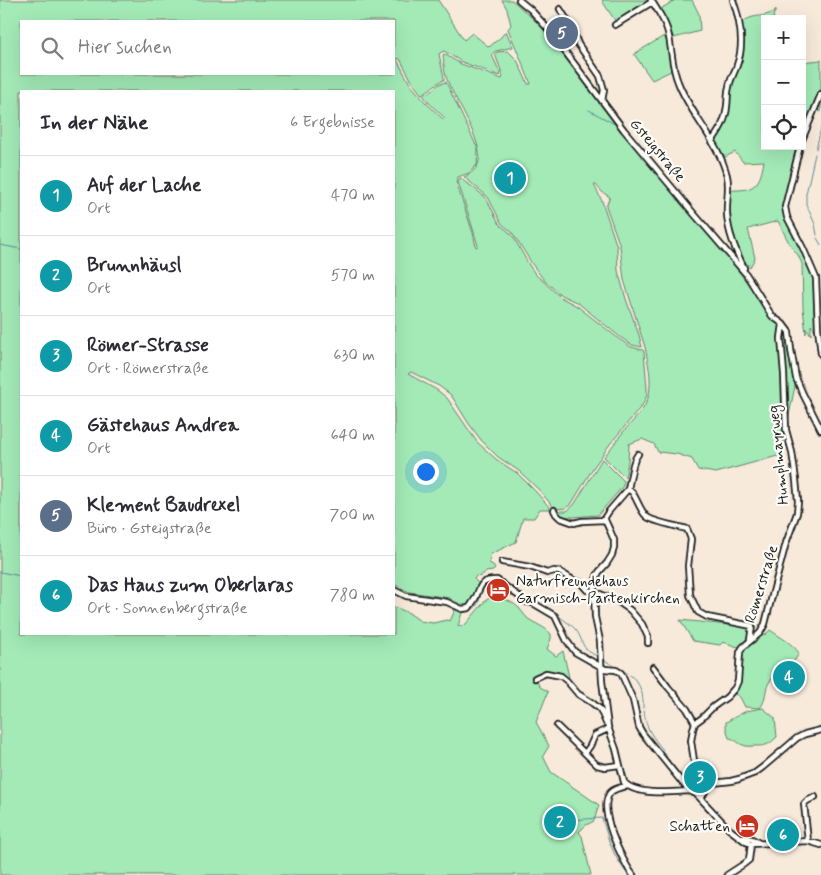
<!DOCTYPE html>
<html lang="de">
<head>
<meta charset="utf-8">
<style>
  :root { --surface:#fff; --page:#f7f7f7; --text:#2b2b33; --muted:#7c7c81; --line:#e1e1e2; --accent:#c8321e }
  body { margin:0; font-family:Mynerve,sans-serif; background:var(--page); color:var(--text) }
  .controls { position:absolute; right:15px; top:15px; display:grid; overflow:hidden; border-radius:0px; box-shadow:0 5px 20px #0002 }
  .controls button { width:45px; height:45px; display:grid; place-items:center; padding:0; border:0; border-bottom:1px solid var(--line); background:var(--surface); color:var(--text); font:25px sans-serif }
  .you { position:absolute; left:425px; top:471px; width:18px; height:18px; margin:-12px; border:4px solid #fff; border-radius:50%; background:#1a73e8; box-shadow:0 0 0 8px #1a73e833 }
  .badge { display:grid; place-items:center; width:32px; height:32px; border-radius:50%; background:var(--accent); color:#fff; font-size:16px; font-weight:700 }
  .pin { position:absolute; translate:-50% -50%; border:2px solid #fff; box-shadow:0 1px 5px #0006 }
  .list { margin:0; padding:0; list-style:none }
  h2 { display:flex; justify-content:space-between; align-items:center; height:65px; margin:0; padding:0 20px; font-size:21px }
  h2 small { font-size:16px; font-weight:400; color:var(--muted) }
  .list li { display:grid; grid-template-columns:32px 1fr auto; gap:15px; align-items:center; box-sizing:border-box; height:80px; padding:0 20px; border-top:1px solid var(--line) }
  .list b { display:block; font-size:19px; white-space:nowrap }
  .list p { margin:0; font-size:16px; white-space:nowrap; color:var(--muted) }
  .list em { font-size:16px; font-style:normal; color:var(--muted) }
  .icon { flex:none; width:28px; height:28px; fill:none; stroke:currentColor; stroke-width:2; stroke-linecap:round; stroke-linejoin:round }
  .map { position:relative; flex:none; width:821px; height:875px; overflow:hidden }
  .search { position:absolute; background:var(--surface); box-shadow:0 5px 20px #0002; left:20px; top:20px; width:375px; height:55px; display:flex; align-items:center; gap:12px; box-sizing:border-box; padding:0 18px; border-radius:0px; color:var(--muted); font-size:19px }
  .panel { position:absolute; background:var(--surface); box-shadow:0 5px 20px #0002; left:20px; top:90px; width:375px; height:545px; border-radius:0px }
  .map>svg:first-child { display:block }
  .green { fill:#a3eab7; stroke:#60836a; fill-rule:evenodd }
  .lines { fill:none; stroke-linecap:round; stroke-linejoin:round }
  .stream { stroke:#5a8c8f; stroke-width:1 }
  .minor-casing { stroke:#1c1c1c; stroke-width:8 }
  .minor { stroke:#fdfcf7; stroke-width:4.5 }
  .labels { text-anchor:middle; stroke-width:4.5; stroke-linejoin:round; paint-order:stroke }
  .street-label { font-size:15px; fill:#1c1c1c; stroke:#fdfcf7 }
  .poi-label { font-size:15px; fill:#1c1c1c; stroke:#fdfcf7; text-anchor:start }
</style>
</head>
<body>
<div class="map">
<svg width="821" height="875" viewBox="0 0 821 875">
  <rect width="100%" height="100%" fill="#f8eadb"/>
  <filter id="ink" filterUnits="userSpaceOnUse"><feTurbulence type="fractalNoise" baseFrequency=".02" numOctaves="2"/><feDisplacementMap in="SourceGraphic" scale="10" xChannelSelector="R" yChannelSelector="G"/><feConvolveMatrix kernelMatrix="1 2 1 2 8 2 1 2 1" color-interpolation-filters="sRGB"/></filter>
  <g filter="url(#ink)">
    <path class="green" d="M0 0H438L464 40 472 33 489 47 501 37 506 31 513 47 496 51 494 52 492 55 501 75 500 76 462 62 444 51 440 53 439 54 444 78V80C434 83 431 91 421 94L413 83 400 59 396 58 410 84 426 103 443 119 445 118 428 102 423 95 430 92 439 84 446 82 475 143 478 149 477 165 469 173 458 177 456 182 473 233 476 247 478 246 474 232 458 182 459 179 461 178 465 182 474 188 486 198 500 225 509 232 514 238 529 265 536 275 543 281 560 297 577 306 619 339 631 347 643 350 644 352 647 388V395L643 404 636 413 610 444 593 468 572 503 566 508 555 509 539 490 519 471 498 457 481 440 469 424 451 395 439 386 411 372 408 374 437 390 447 398 477 442 497 460 517 473 536 492 551 509H540L534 518H523L516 542 491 554 489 563 493 565 495 569 493 571 486 572 479 577 477 575 474 579 479 584 478 585V589L469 608 457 607 450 598 409 592 394 584V91H21V634H394V607L409 613 420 621 433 623 447 620 450 621 456 608 462 613 458 626 465 625 486 600C496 594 512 601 519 608 522 611 524 615 527 618 535 624 544 626 551 634V639L547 649 556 656 563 651 569 677 567 681C556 673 548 673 536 678L539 686 548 692 536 722 549 746 543 756 551 772 599 805 594 821 586 825 579 832 582 836 591 875H0ZM21 21H394V74H21Z
      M502 0H512L540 25 604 107 727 256 748 284 771 318 784 331 787 336 792 371 795 386 781 455 716 473 698 470 692 459 677 454 658 452 654 444 642 439 629 444 628 462 625 478 604 457C611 448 617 440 623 432 633 420 646 410 649 394 652 379 648 362 645 347L624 280 620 246 606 206 610 197 602 192 596 185H594L602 201 617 247 618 271 626 299 639 335 642 347 632 345 620 337 578 303 561 295 544 280 532 264 521 246 511 231 502 224 488 197 464 177C470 174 478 169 479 161 483 142 456 101 448 82 444 73 444 64 443 55L444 54 461 64 502 79 503 76 495 54 497 52 508 51 517 60 528 84H531L508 29 511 25 507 9Z
      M603 0H646L647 2 616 22 602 1Z
      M675 0H692L699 14 700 31 674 38 663 16 662 8Z
      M776 10 773 16 774 19H765V146H800L783 206 785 215 797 238 815 280 817 333 811 325V335L808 330 806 329V334L803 308 802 264 798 255 790 245 778 221 748 229 755 258 750 267C730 247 728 217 730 190 755 191 760 185 764 161L743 162 735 152 725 157 715 142C723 130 728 119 729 105 730 99 729 92 731 86 733 77 739 69 742 61 745 49 743 34 741 22 746 20 749 18 753 17 762 15 769 16 776 10Z
      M664 36 667 42 671 71 652 80 634 54Z
      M821 60V112L814 108 802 137V62Z
      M602 459 624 481 623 486 598 515 572 517 560 516 556 511H567L574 505Z
      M680 620 748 627 750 630 749 636 738 647 723 642 720 645 693 641Z
      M770 630C780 637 792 643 799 653L792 665C787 666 786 668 783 671 779 675 773 677 770 681 764 689 767 700 760 708L745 707 740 697 733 693 739 686 740 681 742 650 748 644 756 642 761 636 765 635Z
      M763 708 775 718 777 737C768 745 767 746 755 746 751 746 747 747 743 745 737 743 736 739 729 738L726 727V722L746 711Z"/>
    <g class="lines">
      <path class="stream" d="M589 110 620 127
        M816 149 821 128
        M815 154 806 194V204L815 224 817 235
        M817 238 821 245
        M0 245 21 249
        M723 250 733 263
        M0 572 21 576
        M525 598C540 602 548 608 560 617 565 621 571 624 576 630 585 642 579 648 597 656
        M456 609 462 613C487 608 473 596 489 583
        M604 660 627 673
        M630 675C641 683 644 696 643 708
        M644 711C646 729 652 736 663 750
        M665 753 667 758 670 761
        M672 764 691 789
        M567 820 602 818C609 842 612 854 628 875"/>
      <g class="minor-casing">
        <path id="minor" d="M519 0 531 10 548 29 624 130 695 215 746 274 772 316 783 324 789 332 791 350 796 378 802 392 821 430
          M651 0C658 11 667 24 669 37 672 52 672 68 678 82 690 114 719 142 727 176 730 188 726 201 727 214 728 233 736 251 744 268
          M560 9 572 28 578 44 600 76 604 90 602 101
          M615 25 652 2
          M802 140 821 94
          M712 141C720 130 726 120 727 106 728 100 727 93 729 87 730 79 735 72 737 65 745 44 740 20 733 0
          M800 146 785 207 787 217 803 248 816 278 818 328 821 354
          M628 489 632 492C637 499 640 510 646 516 652 522 677 526 687 529L691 539 688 566 690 595 698 612 707 617 752 626 750 640
          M554 510 556 514 560 518 574 523 582 521 605 520 611 533 614 540V548L612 555 607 563 599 572 597 576 594 587 595 617 600 641 602 681 608 727 616 749 624 782C635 796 673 792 689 791
          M605 520V517L609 511 628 489 633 465 635 459 638 454
          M502 562 530 567 547 573 554 571 560 572 573 580 580 582 587 590 600 594 617 601 630 610 642 624 648 637V643
          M394 590 406 596 447 602 462 609 469 608C471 605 474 601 476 597 481 584 481 580 497 580L527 602 533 603 555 616 567 641 575 652 605 669 616 670 621 673 633 700 639 727 643 734 689 791 696 794 701 799 729 829 746 842 751 844 808 841 821 845
          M653 667 668 687 687 709 695 723
          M535 678 546 673 561 676 567 681 578 694 591 702 600 709 606 723
          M557 726 597 765 605 767 619 765
          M585 753 590 746 595 735 608 729
          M628 786C622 787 614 788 610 793 597 809 622 861 633 875
          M708 786 695 767 691 741 693 729 695 723 702 718 713 707 727 697 735 688 738 681 740 652 743 647 760 633 765 624 772 596 786 543 797 513 798 501 796 480 792 452 786 430 784 374 781 338 783 324
          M708 786 713 783 731 781 739 779 755 773 763 767 797 738 805 734 821 730
          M701 799 708 786
          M742 837 752 839 759 843
          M808 841 804 804 807 801 815 797
          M727 875 744 864 749 860 751 844"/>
      </g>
      <use href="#minor" class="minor"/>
    </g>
  </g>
  <defs>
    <g id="hotel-disc" transform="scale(1.25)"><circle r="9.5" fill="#c8321e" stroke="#fdfcf7"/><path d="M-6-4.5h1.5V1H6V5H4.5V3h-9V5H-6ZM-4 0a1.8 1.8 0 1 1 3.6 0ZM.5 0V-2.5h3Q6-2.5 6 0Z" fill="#fff"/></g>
  </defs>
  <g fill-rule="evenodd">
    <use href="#hotel-disc" x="498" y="590"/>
    <use href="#hotel-disc" x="747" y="826"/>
  </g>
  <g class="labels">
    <g class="street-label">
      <text transform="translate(658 150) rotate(50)" y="5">Gsteigstraße</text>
      <text transform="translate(778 455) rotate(-96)" y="5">Humplmayrweg</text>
      <text transform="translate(761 584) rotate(-73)" y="5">Römerstraße</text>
    </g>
    <g class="poi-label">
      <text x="516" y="586">Naturfreundehaus<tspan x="516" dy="17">Garmisch-Partenkirchen</tspan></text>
      <text x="730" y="831" text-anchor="end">Schatten</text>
    </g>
  </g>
</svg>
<div class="controls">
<button>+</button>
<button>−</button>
<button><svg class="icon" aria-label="locate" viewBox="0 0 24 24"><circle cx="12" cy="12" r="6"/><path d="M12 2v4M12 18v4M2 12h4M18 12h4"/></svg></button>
</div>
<div class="you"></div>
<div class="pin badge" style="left:510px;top:178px;background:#0f9aa8">1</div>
<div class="pin badge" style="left:560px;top:822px;background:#0f9aa8">2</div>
<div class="pin badge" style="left:700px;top:777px;background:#0f9aa8">3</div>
<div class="pin badge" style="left:789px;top:677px;background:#0f9aa8">4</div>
<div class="pin badge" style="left:562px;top:33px;background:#5c6f8a">5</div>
<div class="pin badge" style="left:783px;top:835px;background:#0f9aa8">6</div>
<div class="search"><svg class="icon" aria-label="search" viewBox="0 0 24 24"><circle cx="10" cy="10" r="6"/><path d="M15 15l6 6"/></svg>Hier suchen</div>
<section class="panel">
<h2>In der Nähe<small>6 Ergebnisse</small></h2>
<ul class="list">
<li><span class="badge" style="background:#0f9aa8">1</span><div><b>Auf der Lache</b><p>Ort</p></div><em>470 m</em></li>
<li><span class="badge" style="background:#0f9aa8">2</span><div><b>Brunnhäusl</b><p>Ort</p></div><em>570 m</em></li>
<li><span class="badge" style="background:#0f9aa8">3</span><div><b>Römer-Strasse</b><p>Ort · Römerstraße</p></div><em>630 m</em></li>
<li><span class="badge" style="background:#0f9aa8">4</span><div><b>Gästehaus Andrea</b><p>Ort</p></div><em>640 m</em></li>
<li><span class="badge" style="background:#5c6f8a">5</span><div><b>Klement Baudrexel</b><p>Büro · Gsteigstraße</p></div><em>700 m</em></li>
<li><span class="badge" style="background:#0f9aa8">6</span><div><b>Das Haus zum Oberlaras</b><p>Ort · Sonnenbergstraße</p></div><em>780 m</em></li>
</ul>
</section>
</div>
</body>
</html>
